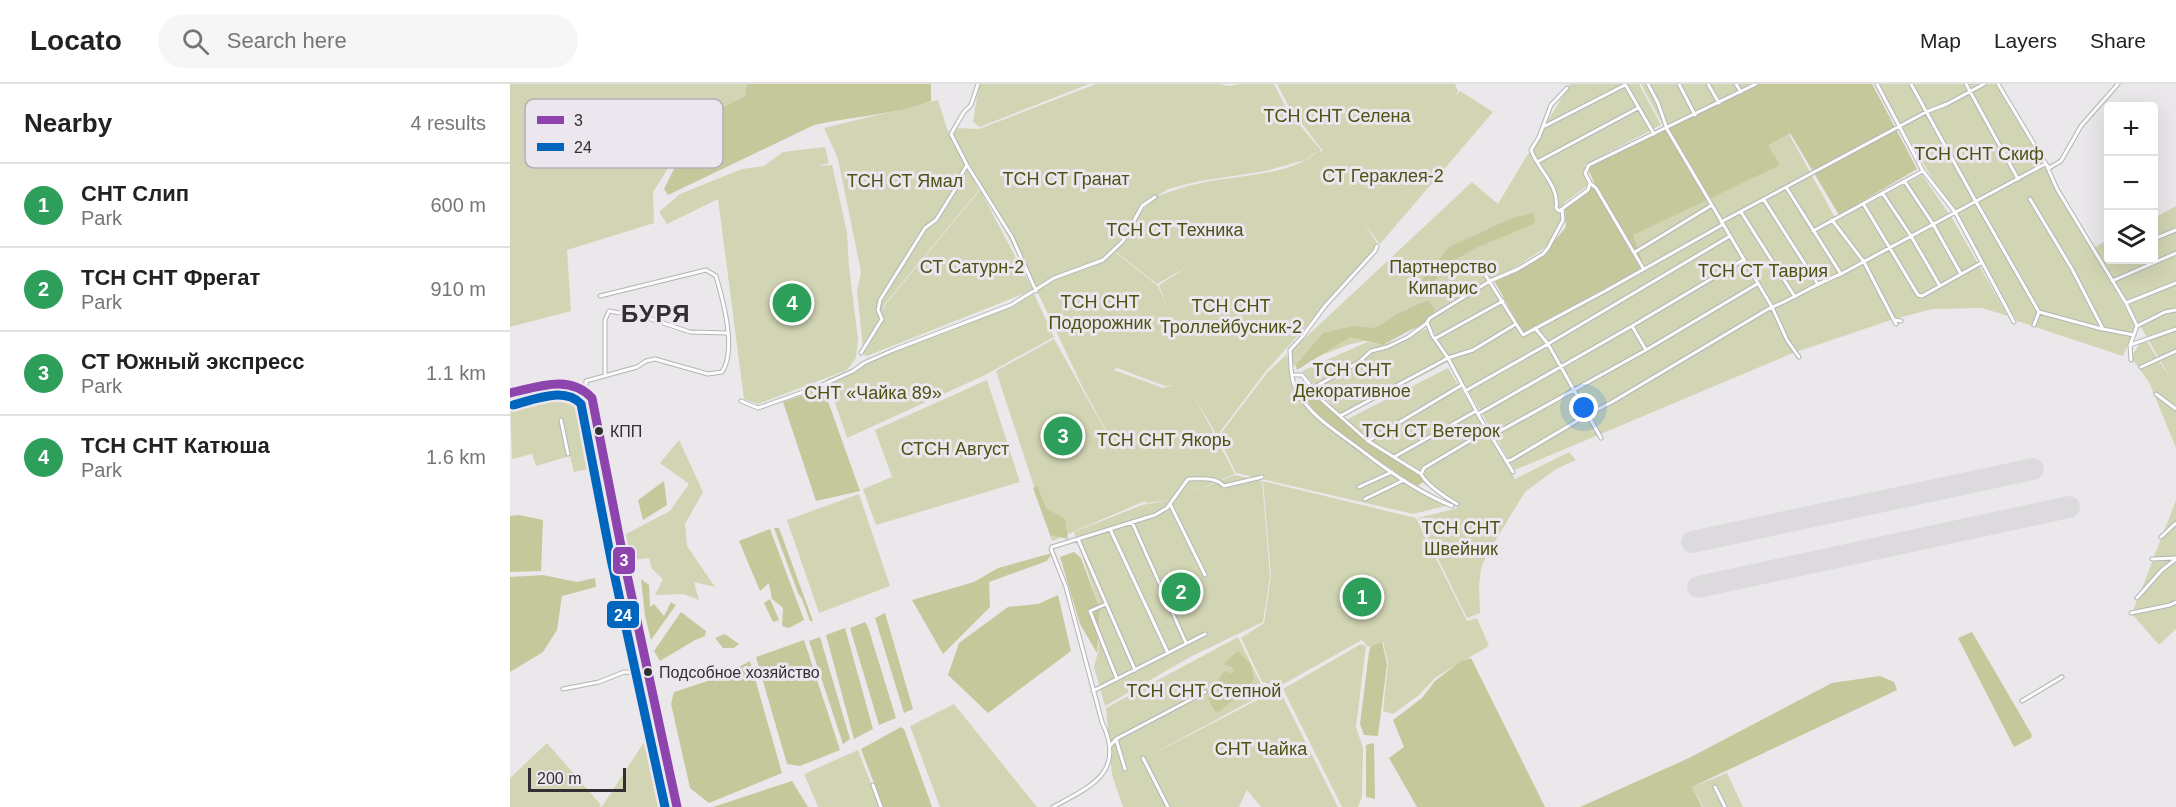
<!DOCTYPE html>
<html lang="en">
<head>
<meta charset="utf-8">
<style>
  :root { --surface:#fff; --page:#f6f6f6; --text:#222; --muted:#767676; --line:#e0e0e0; --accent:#7c3aed }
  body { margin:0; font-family:Arial,sans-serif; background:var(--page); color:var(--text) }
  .controls { position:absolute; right:18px; top:18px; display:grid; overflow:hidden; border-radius:6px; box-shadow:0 6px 24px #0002 }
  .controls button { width:54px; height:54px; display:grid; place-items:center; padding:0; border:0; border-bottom:2px solid var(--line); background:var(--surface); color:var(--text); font:30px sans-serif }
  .scale { position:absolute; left:18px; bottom:15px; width:98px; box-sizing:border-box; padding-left:6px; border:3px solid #312f32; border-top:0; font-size:16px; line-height:21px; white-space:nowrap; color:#312f32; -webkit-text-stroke:4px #ece6ee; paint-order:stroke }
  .you { position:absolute; left:1074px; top:324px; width:21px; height:21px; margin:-15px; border:4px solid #fff; border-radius:50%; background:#1a73e8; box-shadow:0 0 0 9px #1a73e833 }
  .badge { display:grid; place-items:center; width:39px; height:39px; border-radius:50%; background:var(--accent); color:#fff; font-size:20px; font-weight:700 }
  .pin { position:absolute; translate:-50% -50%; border:3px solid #fff; box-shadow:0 2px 6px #0006 }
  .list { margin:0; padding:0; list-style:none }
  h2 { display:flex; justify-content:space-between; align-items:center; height:78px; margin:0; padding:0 24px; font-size:26px }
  h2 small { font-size:20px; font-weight:400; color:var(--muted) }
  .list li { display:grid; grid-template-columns:39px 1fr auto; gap:18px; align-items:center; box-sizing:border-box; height:84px; padding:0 24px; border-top:2px solid var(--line) }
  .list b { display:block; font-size:22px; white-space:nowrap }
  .list p { margin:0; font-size:20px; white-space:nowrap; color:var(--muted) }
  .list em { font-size:20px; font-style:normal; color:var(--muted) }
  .icon { flex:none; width:33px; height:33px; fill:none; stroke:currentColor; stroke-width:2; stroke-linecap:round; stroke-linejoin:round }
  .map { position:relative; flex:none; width:1666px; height:723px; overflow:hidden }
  header { display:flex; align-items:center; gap:36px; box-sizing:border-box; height:84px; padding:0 30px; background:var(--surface); border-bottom:2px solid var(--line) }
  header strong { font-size:28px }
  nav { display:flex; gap:33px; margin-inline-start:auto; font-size:21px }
  .search { width:420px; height:54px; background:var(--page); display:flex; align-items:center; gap:15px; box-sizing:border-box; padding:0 21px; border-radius:33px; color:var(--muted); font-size:22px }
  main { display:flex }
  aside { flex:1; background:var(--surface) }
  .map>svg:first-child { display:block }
  .green { fill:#d2d5b3; fill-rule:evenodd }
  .forest { fill:#c4c89b }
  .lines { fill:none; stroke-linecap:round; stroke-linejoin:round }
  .runway { stroke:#dcdadc; stroke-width:22 }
  .minor-casing { stroke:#b5b3b6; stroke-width:5 }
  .secondary-casing { stroke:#b5b3b6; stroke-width:7 }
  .minor { stroke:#fcfcfc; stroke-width:3 }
  .secondary { stroke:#fcfcfc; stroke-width:4.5 }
  .bus-1-casing { stroke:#ece6ee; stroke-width:14 }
  .bus-2-casing { stroke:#ece6ee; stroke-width:14 }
  .bus-1 { stroke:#8e44ad; stroke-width:9 }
  .bus-2 { stroke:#0065bd; stroke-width:9 }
  .bus-dot { fill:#312f32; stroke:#ece6ee; stroke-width:2 }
  .labels { text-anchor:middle; stroke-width:6; stroke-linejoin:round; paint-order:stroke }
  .bus-label { font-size:16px; fill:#312f32; stroke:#ece6ee; text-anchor:start }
  .park-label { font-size:18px; fill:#4e5314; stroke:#ece6ee }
  .district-label { font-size:24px; font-weight:bold; letter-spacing:1.5px; fill:#312f32; stroke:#ece6ee }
  .key { fill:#ece6ee; stroke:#b4afb6; stroke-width:1.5 }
  .key-label { font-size:16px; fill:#312f32 }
  .line-badge { stroke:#ece6ee; stroke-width:2 }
  .badge-label { font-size:16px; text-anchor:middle; font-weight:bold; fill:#fff }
</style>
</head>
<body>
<header>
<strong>Locato</strong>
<div class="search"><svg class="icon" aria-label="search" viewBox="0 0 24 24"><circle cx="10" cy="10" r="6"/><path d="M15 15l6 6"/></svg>Search here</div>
<nav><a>Map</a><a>Layers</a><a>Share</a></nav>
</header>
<main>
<aside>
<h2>Nearby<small>4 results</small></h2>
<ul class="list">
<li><span class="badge" style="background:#2e9e5b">1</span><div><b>СНТ Слип</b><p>Park</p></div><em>600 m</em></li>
<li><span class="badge" style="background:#2e9e5b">2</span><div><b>ТСН СНТ Фрегат</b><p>Park</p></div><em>910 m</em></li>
<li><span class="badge" style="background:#2e9e5b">3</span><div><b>СТ Южный экспресс</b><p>Park</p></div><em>1.1 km</em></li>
<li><span class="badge" style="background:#2e9e5b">4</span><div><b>ТСН СНТ Катюша</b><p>Park</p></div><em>1.6 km</em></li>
</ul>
</aside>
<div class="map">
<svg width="1666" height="723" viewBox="0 0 1666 723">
  <rect width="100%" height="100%" fill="#ebe8ec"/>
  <path class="green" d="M0 0H237L235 12 189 35 143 108 144 139 57 166 61 227 0 243Z
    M469 0H579L470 43 463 38Z
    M586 0H709L719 2 731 0H764L777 26 810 65 813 74 811 67H813L779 23 767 0H945L948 7 946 12 950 7 983 28 870 160 854 139 869 162 756 287 707 352 682 308 725 390 672 412 725 391 752 397 760 492 753 538 682 572 595 622 584 583 588 568 590 525 564 448 632 421 661 416 636 419 635 417 542 457 486 287 544 255 613 378 572 302 527 207 544 195 594 177 605 168 648 202 657 223 649 201 679 182 647 200 605 167C622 150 625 129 644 115L632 121 612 157 592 176 544 193 526 205 443 50 448 44 469 45ZM808 67C782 92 726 91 691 99 675 102 661 107 646 113L658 105 690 97 756 87 795 76ZM607 284 655 302 664 301 653 304 604 286Z
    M1060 0H1129L1151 41 1075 81 1081 99 1054 119 1053 141 1036 163 983 198 1009 250 1012 248 985 198 1038 165 1056 143 1055 123 1085 100 1077 83 1362 0 1407 85 1279 50 1327 137 1412 91 1442 134 1498 232 1472 224 1422 225 1381 236 1283 269 1005 386 920 241 838 261 784 282 780 268 962 98 988 120Z
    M1131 0H1241L1154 43Z
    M1364 0H1490L1626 243 1613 272 1507 237 1393 45 1389 47Z
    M428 16 437 45 469 106 374 221V228L375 221 470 106 523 206 357 272 353 270 374 235 353 264 347 207 351 188 328 75 314 44Z
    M315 63 319 79 308 82 322 81 337 148 339 183 348 255 346 274 337 286 248 320 234 315 208 115 157 140 149 128 170 110 232 85 254 82 273 68Z
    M1666 122V364L1639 298 1621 273 1634 253 1662 297 1585 163 1598 156V176H1644V134Z
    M524 210 544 253 473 292 337 354 317 295Z
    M918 244 938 278 832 333 792 287 857 258 873 261Z
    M777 270 781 301 806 331 860 372 940 421 903 430 726 389 708 353 757 289Z
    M938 284 1005 395 1059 368 1066 376 1046 385 1015 408 979 467 971 484 969 503 970 529 957 534 908 434 948 424 830 339Z
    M477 296 510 398 366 441 353 405 382 393 365 346Z
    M64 302 75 308 79 315 92 382 64 388 60 372 26 382 22 370 2 375 0 314Z
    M169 356 193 408 175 440 177 462 205 503 184 498 189 516 173 510 145 511 153 495 142 485 139 474 122 476 114 451 160 427 179 400 150 379Z
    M753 397 906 434 957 537 967 534 979 562 926 593 909 611 883 630 873 627 878 579 873 558 858 563 852 556 770 602 752 598 731 554 754 539 761 492Z
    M349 410 380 502 309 529 277 436Z
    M1666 416V545L1649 561 1622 530Z
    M728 553 751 600 767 603 631 676 769 605 828 723H751L737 706 729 723H613L602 691 596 624Z
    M851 560 856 562 846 643 853 664 852 713 848 723H832L773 605Z
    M444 620 527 723H430L400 642Z
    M144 643 162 723H91L93 721Z
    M37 659 91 721 89 723H0V694Z
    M348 666 370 723H308L294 690Z
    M1217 689 1233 723H1193L1182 703Z"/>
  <path class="forest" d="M237 0H421V17C383 31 343 32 304 41L158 111 154 105 189 35 235 12Z
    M1243 0H1362L1407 85 1329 131 1280 49 1258 61 1270 81 1123 151 1134 183 1013 248 985 198 1038 165 1056 143 1055 123 1085 100 1077 83Z
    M1023 129 1025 136 1023 140 968 163 939 179 911 214 899 212 939 163 1002 134Z
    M918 216 925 226 915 238 873 261 840 253 787 286 786 281 813 249 844 242 865 244 887 230Z
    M791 298 796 300 858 357 911 390 913 398 907 402 841 358 807 330 790 307Z
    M311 305 319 320 350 407 306 417 273 318Z
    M154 397 157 421 133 436 128 416Z
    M527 402 536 424 555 435 558 455 540 451 523 404Z
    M9 431 33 436 31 487 0 488V432Z
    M264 444H269L303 537H300L292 515 288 509Z
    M260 445 294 536 279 544 272 542 273 524 262 515 259 499 250 507 229 457Z
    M564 468 571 474 590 525 587 569 570 540 550 473Z
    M542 469 537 477 479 498 480 523 433 570 402 516 464 498 488 484Z
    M33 491 67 498 85 494 86 503 52 512 47 546 33 568 0 588V493Z
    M131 495 139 501 140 523 144 520 154 532 161 518 166 521 141 556 135 532Z
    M548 511 561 567 478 629 438 591 449 559 498 523 528 520Z
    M260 515 269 536 263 538 254 519Z
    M171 528 196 547 195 552 185 556 150 577 144 567Z
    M375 529 403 625 394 629 365 534Z
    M355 538 358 543 386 634 369 641 340 544Z
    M335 544 363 645 344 655 316 551Z
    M1462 548 1522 651 1521 654 1504 663 1448 554Z
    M215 550 229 560 224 564H213L205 554Z
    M310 553 340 655 333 660 299 557Z
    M294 556 330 666 290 682 277 680 246 573Z
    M872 558 877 580 868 652 854 651 850 640 859 568 861 562Z
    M728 567 741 581 744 595 732 609 709 628 705 627 698 614 706 612 708 609 706 599 714 587 720 589 724 588 722 583 713 580Z
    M961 574 1035 723H907L879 674 894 663 883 636 912 614 925 597 950 578Z
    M240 577 272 689 199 719 180 704 161 620 164 608 210 593Z
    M1370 592 1384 598 1387 606 1182 703 1192 723H1070L1179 674 1322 599Z
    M391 643 394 645 422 723H373L351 665Z
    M864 659 865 715 856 713V661Z
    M282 697 298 723H203Z"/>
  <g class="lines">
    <path class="runway" d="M1182 458 1523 385
      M1188 503 1559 423"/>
    <g class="minor-casing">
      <path id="minor" d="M468 0 461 21 454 28 441 50 457 81 502 153 526 207
        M1115 0 1144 50
        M1138 0 1148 19 1157 45 1262 223 1277 256 1289 273
        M1169 0 1185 31
        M1198 0 1209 19
        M1226 0 1231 8
        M1367 0 1413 87 1445 128 1504 238
        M1401 0 1465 116 1529 228 1524 241
        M1456 0 1508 95
        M1488 0 1536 80 1547 105 1616 219 1627 242 1620 261 1621 276
        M1057 4 1041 21 1029 53 1021 66C1028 86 1050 102 1046 124L1049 127 1078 106 1080 99 1075 89 1079 81 1246 0
        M1035 42 1115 1
        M1027 78 1128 24
        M1395 98 1423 140 1451 190
        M1080 99 1086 104 1133 184
        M1276 103 1331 190
        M1373 110 1401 152 1430 202
        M1520 115 1562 185 1593 245 1624 251
        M1254 116 1307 199
        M1354 121 1408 211 1412 212 1471 179
        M1231 128 1285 213
        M1322 136 1354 178 1386 240
        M1211 138 1416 28 1437 20 1474 0
        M1303 147 1413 87
        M1644 155 1666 146
        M867 162 865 167 815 222 792 253 780 266C781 279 780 295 787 307 802 335 831 350 855 369 882 390 910 409 942 422
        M1125 168 1202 121
        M971 184 1013 251 1097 206 1212 141
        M1602 197 1666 169
        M1616 219 1666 199
        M1529 228 1592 245
        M1385 236 1391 237
        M1122 242 1136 266
        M1627 242 1655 228 1666 226
        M1025 244 1038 260 1091 354
        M926 254 993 217
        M1620 261 1666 245
        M351 269 372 235 368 226 370 216 415 144 426 136 451 96V91L457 81
        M1631 283 1666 267
        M95 290V236L99 227 141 235 180 248 218 249
        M782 291H792L813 317 858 357 911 390C918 402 935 413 947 420
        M803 304 849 278 861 267 877 263 898 253 917 239
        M76 305V297L127 283 136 277 145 275 198 290 212 288C227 266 213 216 206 192L196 186 90 212
        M955 307 1038 260 1220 152
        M1646 310 1666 325
        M231 317 248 324 310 302 343 287 354 279 386 265 501 221 544 194 593 176 613 157 632 122 645 113
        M968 330 1122 242 1233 176
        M830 332 938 274 963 266 1006 240
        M51 336 58 370
        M981 352 1136 266 1247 200
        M858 357 952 301
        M884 373 966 327
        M996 377 1001 376 1077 331 1102 318 1258 225C1283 215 1305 200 1331 190L1533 81 1536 80 1539 84 1551 77 1571 42 1608 0
        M1003 388 970 334 938 274 922 251 917 238 920 234 980 197 1008 185 1033 170 1038 164 1053 136 1052 126
        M911 390 914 384 978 346
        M849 403 882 388
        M855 415 894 396
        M660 420 695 491
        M622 438 676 559
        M600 445 658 569
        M1651 453 1666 439
        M568 455 625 586
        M542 463 645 431 657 424 678 395C690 395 705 392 714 402L752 393
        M541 465 556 503 592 638C616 688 582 702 543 723
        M1642 475 1666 474
        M1627 514 1652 486 1666 475
        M596 520 580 527 607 595
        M1621 529 1660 521 1666 518
        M53 605 89 598 114 588 128 589 138 587
        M583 607 695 550
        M1512 617 1552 593
        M606 655 615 685
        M600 662 606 655 695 608
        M633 674 658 723
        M363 701 371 723
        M1205 703 1215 723"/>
    </g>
    <g class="secondary-casing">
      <path id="secondary" d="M0 309C26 304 64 287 82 314L113 472 167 723"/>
    </g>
    <use href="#minor" class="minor"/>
    <use href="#secondary" class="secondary"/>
    <g class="bus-1-casing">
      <path id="bus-1" d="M0 309C28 303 59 290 82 314L113 472 167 723"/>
    </g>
    <g class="bus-2-casing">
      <path id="bus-2" d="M3 321C23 316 54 302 71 320L101 475 155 723"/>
    </g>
    <use href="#bus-1" class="bus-1"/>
    <use href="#bus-2" class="bus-2"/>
  </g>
  <g class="bus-dot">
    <circle cx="89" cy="347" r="5"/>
    <circle cx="138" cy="588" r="5"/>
  </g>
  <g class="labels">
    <g class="bus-label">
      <text x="100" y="353">КПП</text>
      <text x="149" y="594">Подсобное хозяйство</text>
    </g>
    <g class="park-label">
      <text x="827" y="38">ТСН СНТ Селена</text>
      <text x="1469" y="76">ТСН СНТ Скиф</text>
      <text x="873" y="98">СТ Гераклея-2</text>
      <text x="556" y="101">ТСН СТ Гранат</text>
      <text x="395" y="103">ТСН СТ Ямал</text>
      <text x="665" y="152">ТСН СТ Техника</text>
      <text x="462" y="189">СТ Сатурн-2</text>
      <text x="933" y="189">Партнерство<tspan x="933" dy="21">Кипарис</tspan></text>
      <text x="1253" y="193">ТСН СТ Таврия</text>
      <text x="590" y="224">ТСН СНТ<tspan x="590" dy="21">Подорожник</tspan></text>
      <text x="721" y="228">ТСН СНТ<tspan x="721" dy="21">Троллейбусник-2</tspan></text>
      <text x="842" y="292">ТСН СНТ<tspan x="842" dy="21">Декоративное</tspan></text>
      <text x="363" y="315">СНТ «Чайка 89»</text>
      <text x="921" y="353">ТСН СТ Ветерок</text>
      <text x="654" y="362">ТСН СНТ Якорь</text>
      <text x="445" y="371">СТСН Август</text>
      <text x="951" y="450">ТСН СНТ<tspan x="951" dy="21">Швейник</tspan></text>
      <text x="694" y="613">ТСН СНТ Степной</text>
      <text x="751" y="671">СНТ Чайка</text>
    </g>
    <g class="district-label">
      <text x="146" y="238">БУРЯ</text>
    </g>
  </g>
  <rect x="15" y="15" width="198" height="69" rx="9" class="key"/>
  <rect x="27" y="32" width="27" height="8" fill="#8e44ad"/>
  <rect x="27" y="59" width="27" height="8" fill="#0065bd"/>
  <g class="key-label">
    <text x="64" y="42">3</text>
    <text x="64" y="69">24</text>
  </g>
  <g class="line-badge">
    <rect x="102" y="462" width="24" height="29" rx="6" fill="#8e44ad"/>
    <rect x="96" y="516" width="34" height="29" rx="6" fill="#0065bd"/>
  </g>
  <g class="badge-label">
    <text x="114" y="482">3</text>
    <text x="113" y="537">24</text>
  </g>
</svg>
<div class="controls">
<button>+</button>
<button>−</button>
<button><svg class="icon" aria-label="layers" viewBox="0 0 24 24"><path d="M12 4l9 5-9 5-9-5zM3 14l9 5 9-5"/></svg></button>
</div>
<div class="scale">200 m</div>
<div class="you"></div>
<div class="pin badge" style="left:852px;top:513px;background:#2e9e5b">1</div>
<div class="pin badge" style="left:671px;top:508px;background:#2e9e5b">2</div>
<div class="pin badge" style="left:553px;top:352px;background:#2e9e5b">3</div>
<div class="pin badge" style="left:282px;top:219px;background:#2e9e5b">4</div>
</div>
</main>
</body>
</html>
